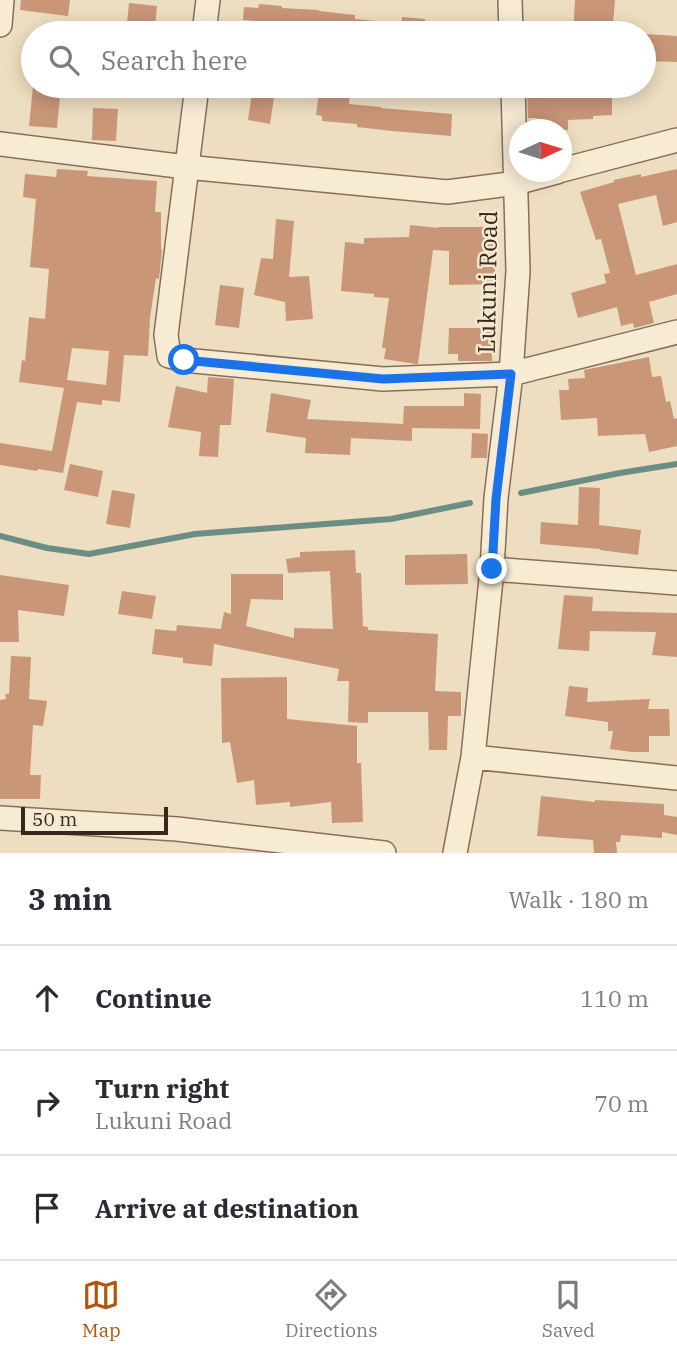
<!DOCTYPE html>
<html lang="en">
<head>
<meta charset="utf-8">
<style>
  :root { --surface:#fff; --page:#f2f2f3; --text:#2b2b33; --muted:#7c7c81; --line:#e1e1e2; --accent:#b45309 }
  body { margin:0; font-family:"IBM Plex Serif",serif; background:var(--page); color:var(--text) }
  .compass { position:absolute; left:509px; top:119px; width:63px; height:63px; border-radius:50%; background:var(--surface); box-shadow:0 4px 18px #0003; rotate:86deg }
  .scale { position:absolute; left:21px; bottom:18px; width:147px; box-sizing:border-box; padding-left:7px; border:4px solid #36281d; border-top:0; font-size:19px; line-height:24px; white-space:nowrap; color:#36281d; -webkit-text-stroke:5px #f4e8d1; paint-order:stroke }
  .stop { position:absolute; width:21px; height:21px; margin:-16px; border:5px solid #1a73e8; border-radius:50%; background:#fff }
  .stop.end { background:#1a73e8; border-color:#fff; box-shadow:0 2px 7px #0008 }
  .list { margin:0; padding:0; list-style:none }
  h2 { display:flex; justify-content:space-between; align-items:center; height:91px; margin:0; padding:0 28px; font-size:30px }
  h2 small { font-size:23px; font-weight:400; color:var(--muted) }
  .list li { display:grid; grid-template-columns:46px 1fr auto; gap:21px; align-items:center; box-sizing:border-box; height:105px; padding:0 28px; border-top:2px solid var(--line) }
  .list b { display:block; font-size:26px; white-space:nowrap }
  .list p { margin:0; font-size:23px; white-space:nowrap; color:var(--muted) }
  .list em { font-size:23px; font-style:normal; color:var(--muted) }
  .icon { flex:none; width:38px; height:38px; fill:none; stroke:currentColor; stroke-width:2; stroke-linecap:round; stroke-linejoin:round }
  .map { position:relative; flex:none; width:677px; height:853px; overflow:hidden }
  .search { position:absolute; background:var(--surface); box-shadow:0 4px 18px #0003; left:21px; right:21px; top:21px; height:77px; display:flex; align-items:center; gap:18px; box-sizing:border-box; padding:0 24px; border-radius:38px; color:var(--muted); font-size:26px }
  .sheet { height:406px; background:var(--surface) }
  nav { display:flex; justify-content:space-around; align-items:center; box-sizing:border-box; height:98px; border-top:2px solid var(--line); background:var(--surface); font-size:19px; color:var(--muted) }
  nav a { display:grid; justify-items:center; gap:4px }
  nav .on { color:var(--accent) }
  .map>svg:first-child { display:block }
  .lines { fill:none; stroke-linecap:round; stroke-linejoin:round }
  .stream { stroke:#6b8d83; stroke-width:6 }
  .building { fill:#ca9678; fill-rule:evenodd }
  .street-casing { stroke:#866f59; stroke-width:26 }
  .street { stroke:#f8ebd4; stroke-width:23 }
  .route { stroke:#1a73e8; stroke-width:9 }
  .labels { text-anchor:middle; stroke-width:5; stroke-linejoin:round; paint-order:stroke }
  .street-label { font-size:24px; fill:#36281d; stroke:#f4e8d1 }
</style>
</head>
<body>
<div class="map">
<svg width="677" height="853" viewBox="0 0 677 853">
  <rect width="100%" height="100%" fill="#eddec1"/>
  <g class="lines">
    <path class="stream" d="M521 493 620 473 677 464
      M0 536 47 548 89 554 195 534 391 519 470 503"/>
  </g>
  <path class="building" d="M21 0H70L68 16 20 10Z
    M575 0H615L613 25 598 24V33H573Z
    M129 3 157 6 155 26 127 23Z
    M259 4 282 6V8L319 10V11L355 15V19L387 22V33H337L318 31V33L295 32V24L243 20 244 7 258 8Z
    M402 17 425 19 424 33H401Z
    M644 34 677 36V62L644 61Z
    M33 86H61L57 128 29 126Z
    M253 86H273L271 97H274L270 124 248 120Z
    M329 86H350L349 104 381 107V108L452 114 451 136 392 131 357 127V124L322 121V116L316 115 319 92H328Z
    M578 86H612V115L593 116V119L568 120V130H537V118H528L527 91 578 94Z
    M93 108 118 109 116 141 92 140Z
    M57 169 88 171 87 176 157 181 155 212H161V250H162L159 279 156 278 150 318 148 356 124 355 120 402 102 400V405L77 402 63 473 38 469 37 471 0 465V443L52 451 64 388 19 382 22 360 25 361 29 317 45 319 49 269 30 267 36 199 23 197 25 174 56 177ZM72 348 109 351 106 385 67 380Z
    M677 169V222L663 226 656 195 618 204 636 275 677 264V294L649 302 654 323 634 328 633 323 621 326 617 307 578 318 571 293 606 283 604 274 610 273 601 239 596 240 580 192 614 182V180L641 174V177Z
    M276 219 294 221 289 277 309 276 313 319 286 321 285 302 254 295 261 258 273 259Z
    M410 225 438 228V227H494L495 284 449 285V251L433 250 418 364H416L384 359 386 348H382L389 298 374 297V294L341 291 345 242 364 244V238L409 237Z
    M220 285 244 288 239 328 215 325Z
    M449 328H492V361H458V354H448Z
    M649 357 652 377 661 376 666 402 670 401 674 419 677 418V446L649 452 645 434 598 436 597 418 561 420 559 390H569L568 379 585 378 584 370Z
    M208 377 234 379 231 425H220L218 457 199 456 201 432 168 427 176 386 207 393Z
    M271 393 311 400 307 419 403 424 404 406H464V393L481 394 480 429 412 428V441L351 438 350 455 305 453 306 438 266 432Z
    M472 433 488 434 487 458H471Z
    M70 464 103 471 98 497 64 490Z
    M579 487 600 488 599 525 641 530 638 555 600 550V549L540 544 541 522 578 525Z
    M112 490 135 494 130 528 106 524Z
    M355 550 356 573H361L363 626 368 627V630L438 634 435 691 461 692V716H448L447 750H429L428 712H368V723L348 722 349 681H337L339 669 214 644 212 666 183 663V658L152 654 155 629 176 631 177 625 221 629 224 612 231 614V574H283V600L251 599 246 626 294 638V628L333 629 330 571 288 573 286 559 300 557V552Z
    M467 554 468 584 405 585V555Z
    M0 575 69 585 64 616 18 610 19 642H0Z
    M122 591 156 596 152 619 118 614Z
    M564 595 593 597 592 611 677 613V657L652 655 656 632 590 631 589 651 558 649Z
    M11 656 31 657 29 699 47 701 43 726 33 725 30 775H41L40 799H0V700L6 699 5 694H9Z
    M287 677V719L357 726V763H361L363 822 332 823 331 802 290 807V802L256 805 254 780 237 783 230 742 222 743 221 678Z
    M569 686 588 688 587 702 650 699 648 709H669L670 736H649V752H632L610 749 613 731H608V722L565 716Z
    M541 796 595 802V800L664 804V815L677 817V835L662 832V838L621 835 620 842H616L617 853H594L593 840 537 836Z"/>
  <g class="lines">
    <g class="street-casing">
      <path id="street" d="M510 0 511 33
        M0 25 2 0
        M204 33 208 0
        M197 86 166 335 169 356 184 360 383 379 511 374 677 332
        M0 144 186 167 447 192 516 183 557 172
        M562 170 677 140
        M492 569 677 583
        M473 757 677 778
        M0 818 177 829 384 853
        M455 853 473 757 492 569 496 498 511 374 518 271 513 86"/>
    </g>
    <use href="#street" class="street"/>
  </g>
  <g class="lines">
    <path class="route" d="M184 360 383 379 511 374 496 499 492 569"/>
  </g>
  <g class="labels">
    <g class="street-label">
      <text transform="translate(488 282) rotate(-89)" y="8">Lukuni Road</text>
    </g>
  </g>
</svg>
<svg class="compass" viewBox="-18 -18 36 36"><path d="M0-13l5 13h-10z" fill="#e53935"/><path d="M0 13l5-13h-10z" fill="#7c7c81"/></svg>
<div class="scale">50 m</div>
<div class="stop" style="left:184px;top:360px"></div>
<div class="stop end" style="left:492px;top:569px"></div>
<div class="search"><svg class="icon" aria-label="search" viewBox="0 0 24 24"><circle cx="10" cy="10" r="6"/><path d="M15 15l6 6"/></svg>Search here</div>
</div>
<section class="sheet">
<h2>3 min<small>Walk · 180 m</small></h2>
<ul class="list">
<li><svg class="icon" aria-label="ahead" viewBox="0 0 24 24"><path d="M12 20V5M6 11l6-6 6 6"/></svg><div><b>Continue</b></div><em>110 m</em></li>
<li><svg class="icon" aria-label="right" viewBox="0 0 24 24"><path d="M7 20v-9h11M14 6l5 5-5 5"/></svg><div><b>Turn right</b><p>Lukuni Road</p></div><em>70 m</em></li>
<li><svg class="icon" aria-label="arrive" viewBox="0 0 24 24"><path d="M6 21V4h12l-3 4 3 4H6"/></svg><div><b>Arrive at destination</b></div></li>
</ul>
</section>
<nav>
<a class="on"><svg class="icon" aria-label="map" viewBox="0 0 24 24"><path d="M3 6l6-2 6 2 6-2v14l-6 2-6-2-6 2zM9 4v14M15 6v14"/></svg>Map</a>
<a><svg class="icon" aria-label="directions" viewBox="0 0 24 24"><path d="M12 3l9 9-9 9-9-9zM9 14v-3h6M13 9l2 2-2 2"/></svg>Directions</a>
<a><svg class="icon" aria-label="saved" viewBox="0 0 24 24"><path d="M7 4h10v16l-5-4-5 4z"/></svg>Saved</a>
</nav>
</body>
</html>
